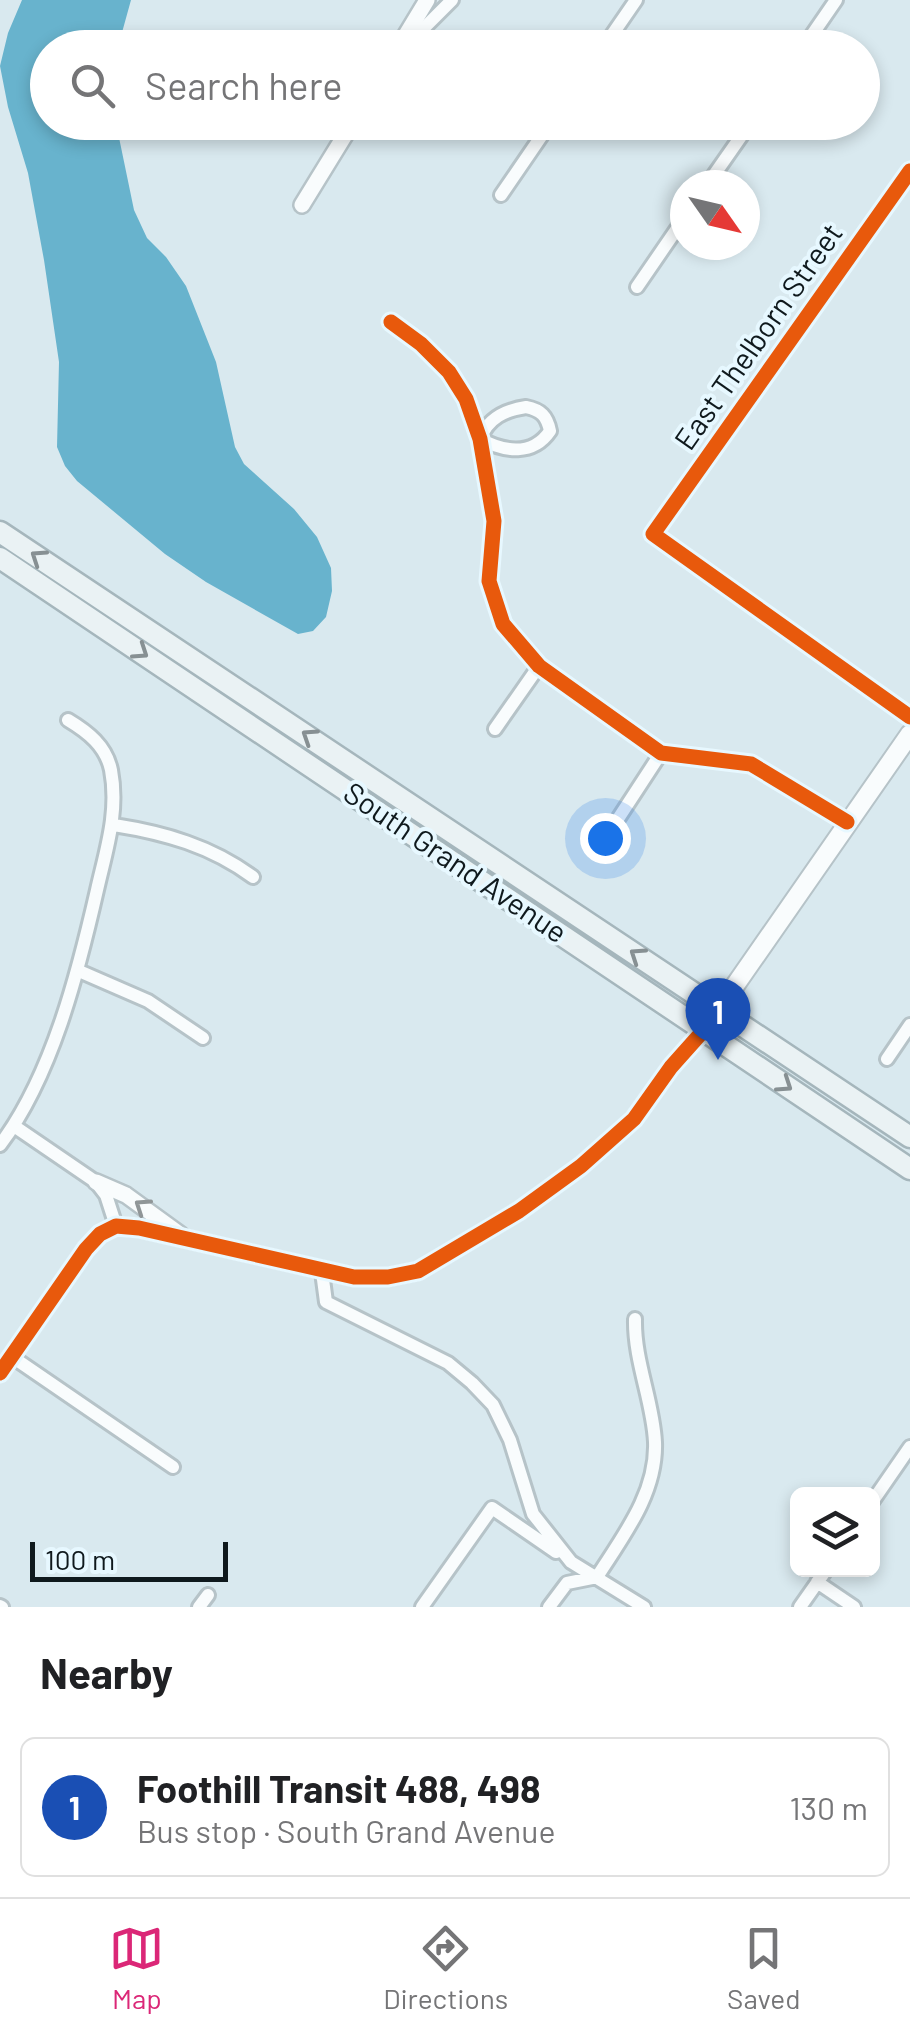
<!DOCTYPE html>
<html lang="en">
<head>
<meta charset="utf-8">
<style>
  :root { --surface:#fff; --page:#f2f2f2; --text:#202124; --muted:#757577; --line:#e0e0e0; --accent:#db2777 }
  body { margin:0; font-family:Barlow,sans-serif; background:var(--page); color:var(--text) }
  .controls { position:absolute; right:30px; bottom:30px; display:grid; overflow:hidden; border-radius:15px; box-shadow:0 5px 15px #0003 }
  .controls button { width:90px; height:90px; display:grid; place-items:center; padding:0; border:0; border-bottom:2px solid var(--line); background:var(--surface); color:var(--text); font:50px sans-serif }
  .compass { position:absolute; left:670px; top:170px; width:90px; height:90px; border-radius:50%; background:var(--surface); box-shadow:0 5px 15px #0003; rotate:124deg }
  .scale { position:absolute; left:30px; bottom:25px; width:198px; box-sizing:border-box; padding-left:10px; border:5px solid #0f191d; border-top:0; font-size:28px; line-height:35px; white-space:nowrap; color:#0f191d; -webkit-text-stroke:8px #e7f8ff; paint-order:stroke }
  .you { position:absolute; left:605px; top:838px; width:35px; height:35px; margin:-25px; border:8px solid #fff; border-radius:50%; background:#1a73e8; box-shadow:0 0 0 15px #1a73e833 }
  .badge { display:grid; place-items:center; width:65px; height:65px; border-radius:50%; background:var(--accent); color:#fff; font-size:32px; font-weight:700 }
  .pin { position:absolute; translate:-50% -82px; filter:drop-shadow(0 2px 5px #0008) }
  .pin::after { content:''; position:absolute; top:52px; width:35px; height:30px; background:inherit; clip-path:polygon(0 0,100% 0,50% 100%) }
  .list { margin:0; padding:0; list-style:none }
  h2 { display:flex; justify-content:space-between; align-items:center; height:130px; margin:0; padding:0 40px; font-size:42px }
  h2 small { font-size:32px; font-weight:400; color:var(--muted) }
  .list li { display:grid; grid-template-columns:65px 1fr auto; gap:30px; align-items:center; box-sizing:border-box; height:140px; margin:0 20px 20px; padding:0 20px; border:2px solid var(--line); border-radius:15px }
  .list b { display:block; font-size:38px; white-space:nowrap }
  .list p { margin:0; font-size:32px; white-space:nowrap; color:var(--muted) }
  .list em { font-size:32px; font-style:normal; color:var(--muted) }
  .icon { flex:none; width:55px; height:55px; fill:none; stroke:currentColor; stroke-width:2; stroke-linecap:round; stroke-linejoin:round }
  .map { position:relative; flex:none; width:910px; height:1607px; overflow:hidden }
  .search { position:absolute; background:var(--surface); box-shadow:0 5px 15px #0003; left:30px; right:30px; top:30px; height:110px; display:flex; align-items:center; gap:25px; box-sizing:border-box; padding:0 35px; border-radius:55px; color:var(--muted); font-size:38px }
  .sheet { height:290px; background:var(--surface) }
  nav { display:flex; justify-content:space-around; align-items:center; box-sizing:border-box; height:140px; border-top:2px solid var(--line); background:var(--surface); font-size:28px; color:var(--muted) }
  nav a { display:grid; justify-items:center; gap:5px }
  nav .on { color:var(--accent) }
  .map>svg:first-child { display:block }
  .water { fill:#68b3cd }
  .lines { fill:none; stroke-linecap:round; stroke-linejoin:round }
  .minor-casing { stroke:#b6c3c8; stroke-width:18 }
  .tertiary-casing { stroke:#b6c3c8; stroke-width:20 }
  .secondary-casing { stroke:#b6c3c8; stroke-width:22 }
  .primary-casing { stroke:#a5b6bc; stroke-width:25 }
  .minor { stroke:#f9fcfd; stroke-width:12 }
  .tertiary { stroke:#f9fcfd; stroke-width:15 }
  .secondary { stroke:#f9fcfd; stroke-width:18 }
  .primary { stroke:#eaf2f4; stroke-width:20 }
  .cycleway-casing { stroke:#e7f8ff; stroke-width:21 }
  .cycleway { stroke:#e8590c; stroke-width:15 }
  .oneway { stroke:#879093 }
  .oneway2 { stroke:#909698 }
  .labels { text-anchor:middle; stroke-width:8; stroke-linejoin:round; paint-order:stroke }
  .street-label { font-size:30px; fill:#0f191d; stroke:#e7f8ff }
</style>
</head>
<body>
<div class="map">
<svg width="910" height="1607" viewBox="0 0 910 1607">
  <rect width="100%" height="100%" fill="#d9e9ef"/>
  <path class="water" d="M22 0H131L118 47 48 48V122L116 123 134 210 147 238 166 257 186 286 216 362 235 447 244 464 294 509 317 537 331 568 332 591 326 617 313 631 298 634 206 582 165 554 77 481 65 466 57 447 59 362 44 260 28 173 8 107 0 66 8 33Z"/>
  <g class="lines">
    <g class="minor-casing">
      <path id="minor" d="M404 48 452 0
        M603 48 636 0
        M803 48 836 0
        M910 171 653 534 910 717
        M707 185 751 122
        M501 195 551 122
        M637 287 685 217
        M391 322 421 344 449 372 466 399 480 439 494 521 489 581 503 624 539 666 661 753 751 764 847 822
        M526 407C541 410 547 416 550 431 533 456 505 452 480 439 488 418 505 410 526 407Z
        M495 729 539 666
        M616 822 661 753
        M114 825C165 833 211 846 253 877
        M79 971 148 1001 203 1038
        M887 1059 910 1025
        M14 1126 96 1182 106 1195 116 1226
        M0 1145C52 1076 78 973 97 890 106 850 119 812 111 770 106 746 88 732 68 720
        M322 1272 326 1302 448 1363 472 1383 493 1405 510 1440 533 1514 571 1562 644 1607
        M11 1356 173 1467
        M872 1502 910 1447
        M817 1582 854 1607
        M0 1606 2 1607
        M199 1607 208 1595
        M422 1607 492 1508 556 1552
        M549 1607 567 1583 597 1577C623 1536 657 1493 655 1442 653 1401 634 1361 635 1319
        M800 1607 826 1570"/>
    </g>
    <g class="tertiary-casing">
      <path id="tertiary" d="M398 48 427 0
        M302 205 353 122
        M96 1182 126 1195 181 1235
        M0 1373 86 1249 100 1234 116 1226 139 1228 354 1277H388L418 1271 519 1211 581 1166 634 1119 671 1067 704 1030"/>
    </g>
    <g class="secondary-casing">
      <path id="secondary" d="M704 1030 910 734"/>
    </g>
    <g class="primary-casing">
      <path id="primary" d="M0 532 910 1137
        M0 558 910 1169"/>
    </g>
    <use href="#minor" class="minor"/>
    <use href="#tertiary" class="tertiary"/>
    <use href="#secondary" class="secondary"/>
    <use href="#primary" class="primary"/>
    <g class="cycleway-casing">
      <path id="cycleway" d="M910 171 653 534 910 717
        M391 322 421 344 449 372 466 399 480 439 494 521 489 581 503 624 539 666 661 753 751 764 847 822
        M0 1373 86 1249 100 1234 116 1226 139 1228 354 1277H388L418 1271 519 1211 581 1166 634 1119 671 1067 704 1030"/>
    </g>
    <use href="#cycleway" class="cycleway"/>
  </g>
  <defs><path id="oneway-chevron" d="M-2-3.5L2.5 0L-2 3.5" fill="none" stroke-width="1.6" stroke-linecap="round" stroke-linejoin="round" transform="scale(2.5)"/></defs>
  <g class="oneway">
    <use href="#oneway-chevron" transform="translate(38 557) rotate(-146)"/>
    <use href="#oneway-chevron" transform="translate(141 652) rotate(34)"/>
    <use href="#oneway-chevron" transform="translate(309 736) rotate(-147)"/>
    <use href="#oneway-chevron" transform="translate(637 955) rotate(-146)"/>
    <use href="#oneway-chevron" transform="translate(785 1085) rotate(34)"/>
  </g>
  <use class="oneway2" href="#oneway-chevron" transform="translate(142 1206) rotate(-146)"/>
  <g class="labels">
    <g class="street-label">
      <text transform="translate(759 337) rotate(-55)" y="10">East Thelborn Street</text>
      <text transform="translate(455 863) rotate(34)" y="10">South Grand Avenue</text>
    </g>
  </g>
</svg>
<div class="controls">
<button><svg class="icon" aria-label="layers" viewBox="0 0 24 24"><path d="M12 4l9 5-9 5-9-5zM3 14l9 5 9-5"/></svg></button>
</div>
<svg class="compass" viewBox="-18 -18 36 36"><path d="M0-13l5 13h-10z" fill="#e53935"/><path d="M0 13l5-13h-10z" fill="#757577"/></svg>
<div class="scale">100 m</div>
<div class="you"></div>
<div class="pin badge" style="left:718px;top:1060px;background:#1a4fb4">1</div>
<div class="search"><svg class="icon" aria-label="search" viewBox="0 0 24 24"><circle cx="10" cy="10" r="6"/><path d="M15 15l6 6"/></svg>Search here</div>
</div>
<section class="sheet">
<h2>Nearby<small></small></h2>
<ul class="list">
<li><span class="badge" style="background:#1a4fb4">1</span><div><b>Foothill Transit 488, 498</b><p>Bus stop · South Grand Avenue</p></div><em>130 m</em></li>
</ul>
</section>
<nav>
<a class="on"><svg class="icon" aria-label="map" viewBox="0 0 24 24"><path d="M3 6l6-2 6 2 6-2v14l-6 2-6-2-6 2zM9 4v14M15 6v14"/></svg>Map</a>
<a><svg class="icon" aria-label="directions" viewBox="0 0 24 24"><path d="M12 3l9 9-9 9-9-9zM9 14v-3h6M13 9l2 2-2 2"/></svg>Directions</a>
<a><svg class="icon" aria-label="saved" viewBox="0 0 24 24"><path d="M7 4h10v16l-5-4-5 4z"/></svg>Saved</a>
</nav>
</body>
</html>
